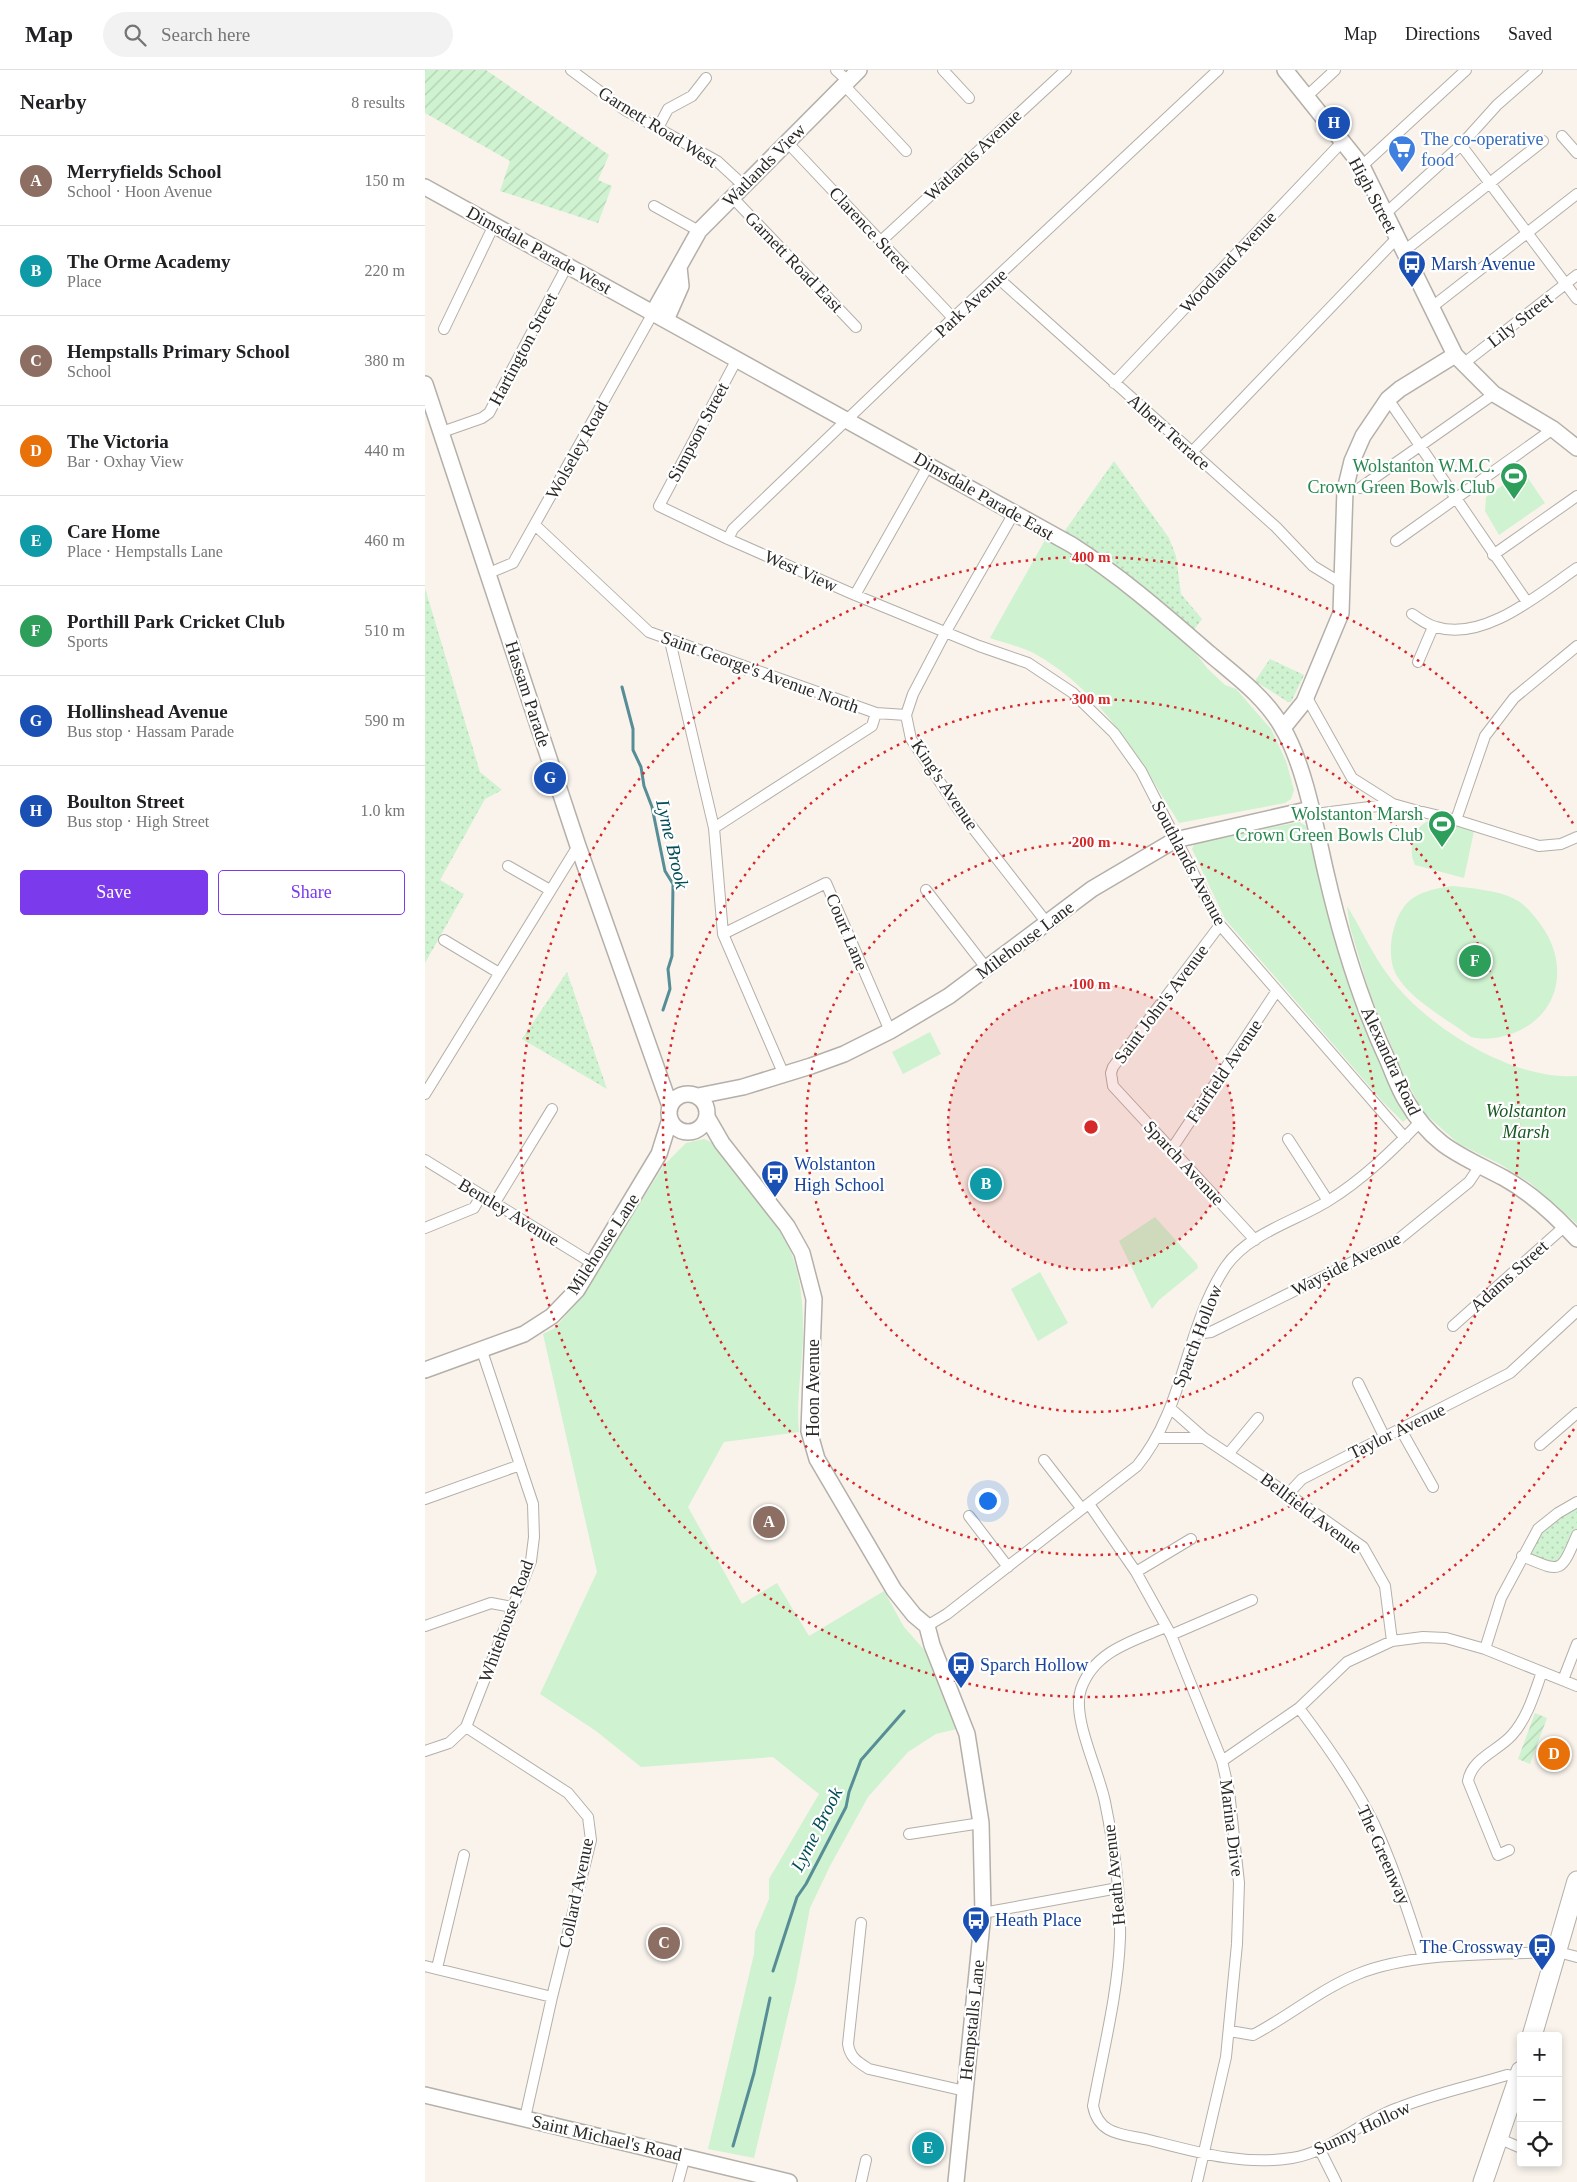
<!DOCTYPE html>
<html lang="en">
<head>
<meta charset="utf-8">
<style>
  :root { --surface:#fff; --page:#f2f2f2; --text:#202124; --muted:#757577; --line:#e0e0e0; --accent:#7c3aed }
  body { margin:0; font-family:"Times New Roman",serif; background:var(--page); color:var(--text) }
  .controls { position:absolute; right:15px; bottom:15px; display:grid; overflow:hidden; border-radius:5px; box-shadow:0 2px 8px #0003 }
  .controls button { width:45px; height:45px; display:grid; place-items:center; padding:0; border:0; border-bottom:1px solid var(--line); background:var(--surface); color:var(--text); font:25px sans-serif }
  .you { position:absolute; left:562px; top:1430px; width:18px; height:18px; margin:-12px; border:4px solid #fff; border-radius:50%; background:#1a73e8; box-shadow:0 0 0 8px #1a73e833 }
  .badge { display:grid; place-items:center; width:32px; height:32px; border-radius:50%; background:var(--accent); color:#fff; font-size:16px; font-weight:700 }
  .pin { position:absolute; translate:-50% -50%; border:2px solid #fff; box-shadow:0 1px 5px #0006 }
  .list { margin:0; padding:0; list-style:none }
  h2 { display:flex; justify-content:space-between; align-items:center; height:65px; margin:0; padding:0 20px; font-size:21px }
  h2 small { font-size:16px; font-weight:400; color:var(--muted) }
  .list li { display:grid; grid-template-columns:32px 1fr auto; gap:15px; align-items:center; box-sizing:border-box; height:90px; padding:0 20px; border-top:1px solid var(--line) }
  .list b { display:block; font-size:19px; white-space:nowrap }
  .list p { margin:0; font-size:16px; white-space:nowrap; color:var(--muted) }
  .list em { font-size:16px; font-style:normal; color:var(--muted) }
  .actions { display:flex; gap:10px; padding:15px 20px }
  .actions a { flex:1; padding:11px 0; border:1px solid var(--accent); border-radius:5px; text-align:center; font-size:18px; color:var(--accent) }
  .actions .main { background:var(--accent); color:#fff }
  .icon { flex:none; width:28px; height:28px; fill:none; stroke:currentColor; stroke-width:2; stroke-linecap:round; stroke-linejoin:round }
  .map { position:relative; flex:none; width:1152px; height:2112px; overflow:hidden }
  header { display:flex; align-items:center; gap:30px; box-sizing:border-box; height:70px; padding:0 25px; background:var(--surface); border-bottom:1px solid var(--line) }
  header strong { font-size:24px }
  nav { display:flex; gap:28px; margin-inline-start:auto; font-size:18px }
  .search { width:350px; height:45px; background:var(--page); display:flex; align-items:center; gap:12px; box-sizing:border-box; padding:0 18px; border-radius:28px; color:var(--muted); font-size:19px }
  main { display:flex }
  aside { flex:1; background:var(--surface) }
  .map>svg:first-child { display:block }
  .grass { fill:url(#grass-dots) }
  .park { fill:#cff2d0 }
  .garden { fill:url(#garden-furrows) }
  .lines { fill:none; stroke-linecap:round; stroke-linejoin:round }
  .stream { stroke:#568d96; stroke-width:3 }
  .street-casing { stroke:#b4afa8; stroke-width:12 }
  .secondary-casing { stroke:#b4afa8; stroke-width:18 }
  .highway-casing { stroke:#b4afa8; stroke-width:21 }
  .street { stroke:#fff; stroke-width:10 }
  .secondary { stroke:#fff; stroke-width:15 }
  .highway { stroke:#fff; stroke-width:19 }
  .ring { fill:none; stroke:#d62828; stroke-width:2.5; stroke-dasharray:2.5 5 }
  .labels { text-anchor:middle; stroke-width:4.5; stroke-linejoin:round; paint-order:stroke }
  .street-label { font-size:18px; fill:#2b2926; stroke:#fff }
  .shop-label { font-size:18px; fill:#366cbe; stroke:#fff; text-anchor:start }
  .transit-label { font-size:18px; fill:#164399; stroke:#fff; text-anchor:start }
  .leisure-label { font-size:18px; fill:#27864d; stroke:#fff; text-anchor:end }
  .park-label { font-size:18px; font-style:italic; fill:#165921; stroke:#fff }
  .water-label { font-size:19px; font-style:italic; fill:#014d57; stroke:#fff }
  .centre { fill:#d62828; stroke:#fff; stroke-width:2.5 }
  .ring-label { font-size:15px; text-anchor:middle; font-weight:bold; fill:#d62828; stroke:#fff; stroke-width:4.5; stroke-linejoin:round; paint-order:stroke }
</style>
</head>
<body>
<header>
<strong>Map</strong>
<div class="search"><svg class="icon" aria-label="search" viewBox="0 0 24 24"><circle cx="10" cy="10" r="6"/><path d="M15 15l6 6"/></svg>Search here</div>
<nav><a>Map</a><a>Directions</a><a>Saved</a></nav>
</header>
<main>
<aside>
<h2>Nearby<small>8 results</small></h2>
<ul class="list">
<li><span class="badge" style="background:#8d6e63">A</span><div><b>Merryfields School</b><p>School · Hoon Avenue</p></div><em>150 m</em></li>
<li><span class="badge" style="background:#0f9aa8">B</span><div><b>The Orme Academy</b><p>Place</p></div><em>220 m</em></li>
<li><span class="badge" style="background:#8d6e63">C</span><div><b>Hempstalls Primary School</b><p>School</p></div><em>380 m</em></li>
<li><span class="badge" style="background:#e8710a">D</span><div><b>The Victoria</b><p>Bar · Oxhay View</p></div><em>440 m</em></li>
<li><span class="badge" style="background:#0f9aa8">E</span><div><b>Care Home</b><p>Place · Hempstalls Lane</p></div><em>460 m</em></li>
<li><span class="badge" style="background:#2e9e5b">F</span><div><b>Porthill Park Cricket Club</b><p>Sports</p></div><em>510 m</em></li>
<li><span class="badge" style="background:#1a4fb4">G</span><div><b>Hollinshead Avenue</b><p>Bus stop · Hassam Parade</p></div><em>590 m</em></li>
<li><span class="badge" style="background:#1a4fb4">H</span><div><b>Boulton Street</b><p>Bus stop · High Street</p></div><em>1.0 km</em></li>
</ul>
<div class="actions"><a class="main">Save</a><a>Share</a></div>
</aside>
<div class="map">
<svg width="1152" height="2112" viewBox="0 0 1152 2112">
  <defs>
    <pattern id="grass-dots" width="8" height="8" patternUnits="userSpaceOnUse" patternTransform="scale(1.25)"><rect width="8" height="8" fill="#cff2d0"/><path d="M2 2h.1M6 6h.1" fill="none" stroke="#b2d0b2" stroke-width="1.8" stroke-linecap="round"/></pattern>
    <pattern id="garden-furrows" width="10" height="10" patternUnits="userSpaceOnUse" patternTransform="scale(1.25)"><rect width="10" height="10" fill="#cff2d0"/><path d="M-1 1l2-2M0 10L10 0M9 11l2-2" fill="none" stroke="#b2d0b2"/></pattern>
  </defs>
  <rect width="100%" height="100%" fill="#f9f3ec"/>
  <path class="grass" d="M689 391 744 468 751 486 756 524 777 549 769 560 685 491 639 462Z
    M0 518 55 702 77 720 60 729 15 810 39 824 0 893Z
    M845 589 879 605 866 632H863L830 611Z
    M142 902 182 1019 97 969Z
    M1152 1432V1465L1134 1497 1097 1486 1113 1459Z"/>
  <path class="park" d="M1098 401 1120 433 1074 465 1060 441 1061 427Z
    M620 470 667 494 763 573 782 598 800 615 811 619 846 659 861 691 869 720 866 729 860 733 754 753C715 690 678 623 612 585 598 577 580 573 565 568Z
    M1007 750H1016L1049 761 1039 808 990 795C982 779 989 754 1007 750Z
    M875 752 881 756 907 860 957 995 984 1047 978 1052 958 1032 800 849 767 779 770 772Z
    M1028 816C1050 819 1076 820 1095 832 1103 838 1110 847 1116 855 1147 898 1133 952 1079 966 1067 969 1058 970 1046 967 1023 950 986 930 972 906 959 885 968 841 988 828 1000 820 1014 818 1028 816Z
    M922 836C936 858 947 884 963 905 999 956 1088 1011 1152 1006V1154L1104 1112 1075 1094 1034 1074 998 1042 978 1004 945 924 925 857Z
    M505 962 516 984 478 1004 467 982Z
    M279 1069 293 1075C348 1145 380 1172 378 1267 377 1299 371 1330 374 1362L299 1372 263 1437 317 1534 352 1513 384 1566 459 1521 479 1557 503 1584 536 1658 511 1664 483 1682 443 1727 405 1796 385 1838 371 1911 329 2088 283 2079 329 1884 330 1862 344 1829V1809L394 1724 348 1687 216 1697 171 1661 115 1624 172 1502 118 1264 130 1258 153 1231 239 1095 261 1073Z
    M730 1147 772 1194 773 1198 734 1230 727 1239 694 1171Z
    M615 1202 643 1253 613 1271 586 1219Z"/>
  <path class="garden" d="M0 0H61L184 85 173 110 187 116 173 153 75 121 85 91 0 43Z
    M1110 1643 1122 1648 1105 1694 1093 1689Z"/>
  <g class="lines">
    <path class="stream" d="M197 617 208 659V680L216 697 219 716 227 737 240 801 248 814 247 886 243 899 245 919 238 940
      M348 1901 372 1827 381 1814 421 1737 424 1722 436 1690 479 1641
      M308 2076 329 2003 345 1928"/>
    <g class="street-casing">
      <path id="street" d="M146 0 200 40 292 91 319 116
        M411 0 423 11
        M518 0 544 28
        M419 15 481 81
        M881 27 910 0
        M233 58 243 39 267 26 281 8
        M1137 66 1152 83
        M362 72 528 248
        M1036 75 1152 229
        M937 96 1041 0
        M307 127 431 257
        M229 136 274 161
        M961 143 1036 75 1072 35 1112 0
        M456 171 641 0
        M979 181 1118 71
        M573 208 851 457 888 496 916 513
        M1007 237 1152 124
        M19 259 69 155
        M312 289 234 436 303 469 430 525 554 576 603 593 648 623 689 663 716 701 795 855 980 1068
        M1038 294 1152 205
        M689 313 917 72
        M963 329 1102 532
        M17 362 57 348 64 343 142 196
        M766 383 972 168
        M935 418 1069 324
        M589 443 520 563 488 624 481 645 486 669 533 739 622 853
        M110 455 224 562 451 643 481 645
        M303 469 308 459 528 248 793 0
        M971 471 1128 359
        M1068 485 1152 426
        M64 503 88 493 228 243
        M430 525 504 394
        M987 544C995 549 1002 555 1011 557 1059 572 1114 524 1152 498
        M245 571 289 758 298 864 359 1005
        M993 592 1008 557
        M881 626 927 708 968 734 993 741
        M998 742 1031 750 1114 776 1136 774 1152 767
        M898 743 968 734
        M1031 750 1060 666 1089 628 1152 576
        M289 758 447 656 451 643
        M83 796 125 820
        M501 820 562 899
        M795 855 688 997 686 1003 688 1016 830 1170
        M298 864 401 813 465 961
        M19 870 74 903
        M0 1024 153 776
        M863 1069 903 1131
        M746 1080 851 922
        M0 1090 167 1193
        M69 1134 127 1039
        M0 1158 49 1138 56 1126
        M1028 1256 1140 1156
        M771 1264 786 1262 974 1169 1044 1112 1054 1097
        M933 1313 959 1366
        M745 1338 779 1368 863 1424 938 1477 960 1516 967 1571
        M976 1360 1008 1417
        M732 1368H779
        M1115 1375 1152 1343
        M804 1383 833 1348
        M619 1390 657 1439
        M863 1424 877 1409 1085 1303 1152 1241
        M0 1429 95 1395
        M664 1434 711 1502 746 1565 797 1691 804 1721 814 1813 812 1874 801 1987 772 2112
        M544 1446 583 1497
        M1097 1486C1136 1502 1135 1505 1152 1465
        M711 1502 766 1469
        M0 1556 66 1533 87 1537
        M502 1556 522 1544 712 1396C760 1338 760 1257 801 1196 824 1163 871 1151 903 1131 937 1110 967 1081 995 1052
        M741 1557C708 1571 669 1581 656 1619 646 1647 674 1701 680 1732 689 1776 696 1823 695 1868 693 1924 678 1981 668 2036 674 2066 699 2064 724 2070 771 2082 818 2096 867 2088 905 2082 936 2051 973 2038 1008 2024 1046 2016 1082 2005L1094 2007
        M746 1565 827 1530
        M1060 1579 1076 1528 1113 1459 1133 1443 1152 1432
        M1138 1610 1152 1574
        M874 1638C902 1675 929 1713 949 1754 969 1797 984 1843 998 1888
        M41 1657 143 1723 163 1747 166 1770 127 1927 100 2048
        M0 1681 24 1673 41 1657 106 1491 109 1467 108 1434 57 1281
        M797 1691 874 1638 922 1592 967 1571 998 1567 1021 1568 1060 1579 1152 1616
        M484 1764 556 1753
        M1084 1780 1073 1785 1043 1711C1047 1688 1073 1681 1087 1665 1103 1647 1109 1624 1117 1602
        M558 1843 693 1818
        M436 1853 423 1974C425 1988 433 1992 444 1999L540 2021
        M0 1896 127 1927
        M12 1898 39 1785
        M805 1961 828 1965C864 1946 896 1919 933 1904 990 1881 1071 1885 1133 1882L1152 1887
        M1073 2068 1096 2078
        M895 2080 911 2112
        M253 2112 260 2086
        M436 2112 441 2090"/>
    </g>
    <g class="secondary-casing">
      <path id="secondary" d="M860 0 937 96 1030 285 1069 324 1128 359 1152 378
        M0 117 647 475C697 507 740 545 785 584 811 606 840 627 857 657 880 695 891 760 901 803 916 868 935 931 963 991 969 1005 974 1020 982 1032 1009 1078 1036 1085 1079 1108 1106 1123 1131 1146 1152 1169
        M228 243 274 161 434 0
        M241 250 256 216 254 197
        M0 314 153 776 245 1036
        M858 658 879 632 916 543 920 420 927 391 938 366 963 329 975 319 1030 285
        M244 1043a19 19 0 1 1 38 0a19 19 0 1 1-38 0Z
        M273 1026 318 1017 386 996 419 984 465 961 524 926 667 819 750 770 886 739
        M282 1047 297 1073 362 1156 377 1183 389 1229 384 1361 392 1389 469 1520 489 1545 502 1556 507 1575 542 1664 556 1753 558 1843 531 2112
        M0 1300 99 1264 127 1246 152 1220 234 1084 245 1049
        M0 2025 364 2112"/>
    </g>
    <g class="highway-casing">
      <path id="highway" d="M1107 1966 1152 1811
        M1058 2112 1096 2001"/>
    </g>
    <use href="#street" class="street"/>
    <use href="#secondary" class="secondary"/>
    <use href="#highway" class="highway"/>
  </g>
  <circle cx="666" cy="1057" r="143" fill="#d62828" fill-opacity=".12"/>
  <g class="ring">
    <circle cx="666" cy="1057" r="143"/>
    <circle cx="666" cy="1057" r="285"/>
    <circle cx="666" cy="1057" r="428"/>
    <path d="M1149 1359A570 570 0 1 1 1149 755"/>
  </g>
  <defs>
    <g id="supermarket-pin" transform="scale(1.4375)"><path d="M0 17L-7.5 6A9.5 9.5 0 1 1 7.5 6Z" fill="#3f7fe0" stroke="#fff"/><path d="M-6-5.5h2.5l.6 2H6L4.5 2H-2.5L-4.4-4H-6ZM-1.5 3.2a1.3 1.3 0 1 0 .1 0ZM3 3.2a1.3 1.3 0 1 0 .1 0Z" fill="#fff"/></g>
    <g id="bus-pin" transform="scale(1.4375)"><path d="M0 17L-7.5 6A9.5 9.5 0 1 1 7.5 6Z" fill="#1a4fb4" stroke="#fff"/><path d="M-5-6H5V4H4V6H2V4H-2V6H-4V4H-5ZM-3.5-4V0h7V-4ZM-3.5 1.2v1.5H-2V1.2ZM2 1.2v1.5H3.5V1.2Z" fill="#fff"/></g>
    <g id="stadium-pin" transform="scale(1.4375)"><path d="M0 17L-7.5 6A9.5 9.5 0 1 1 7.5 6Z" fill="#2e9e5b" stroke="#fff"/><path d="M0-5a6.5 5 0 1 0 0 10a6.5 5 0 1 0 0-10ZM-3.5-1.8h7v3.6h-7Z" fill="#fff"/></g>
  </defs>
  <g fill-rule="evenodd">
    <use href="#supermarket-pin" x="977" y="79"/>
    <use href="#bus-pin" x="987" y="194"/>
    <use href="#stadium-pin" x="1089" y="406"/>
    <use href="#stadium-pin" x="1017" y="754"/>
    <use href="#bus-pin" x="350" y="1104"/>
    <use href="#bus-pin" x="536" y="1595"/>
    <use href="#bus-pin" x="551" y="1850"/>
    <use href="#bus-pin" x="1117" y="1877"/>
  </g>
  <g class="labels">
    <g class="street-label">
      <text transform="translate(233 57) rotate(32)" y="6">Garnett Road West</text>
      <text transform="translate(548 85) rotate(-43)" y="6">Watlands Avenue</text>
      <text transform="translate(339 95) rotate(-45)" y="6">Watlands View</text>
      <text transform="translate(948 125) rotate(62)" y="6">High Street</text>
      <text transform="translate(445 160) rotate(47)" y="6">Clarence Street</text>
      <text transform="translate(114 180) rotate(29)" y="6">Dimsdale Parade West</text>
      <text transform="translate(369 192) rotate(46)" y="6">Garnett Road East</text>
      <text transform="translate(803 192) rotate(-47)" y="6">Woodland Avenue</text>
      <text transform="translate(546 233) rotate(-43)" y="6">Park Avenue</text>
      <text transform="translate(1095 250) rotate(-38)" y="6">Lily Street</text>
      <text transform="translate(98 279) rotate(-62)" y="6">Hartington Street</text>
      <text transform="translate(273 362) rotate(-62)" y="6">Simpson Street</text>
      <text transform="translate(744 362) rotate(42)" y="6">Albert Terrace</text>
      <text transform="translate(152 380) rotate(-61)" y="6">Wolseley Road</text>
      <text transform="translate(559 426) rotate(30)" y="6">Dimsdale Parade East</text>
      <text transform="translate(376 501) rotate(24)" y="6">West View</text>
      <text transform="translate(335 602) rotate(20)" y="6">Saint George's Avenue North</text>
      <text transform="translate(103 624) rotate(72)" y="6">Hassam Parade</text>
      <text transform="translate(520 715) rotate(56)" y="6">King's Avenue</text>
      <text transform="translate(764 793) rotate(62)" y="6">Southlands Avenue</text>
      <text transform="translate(422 862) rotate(67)" y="6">Court Lane</text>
      <text transform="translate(600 870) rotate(-37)" y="6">Milehouse Lane</text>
      <text transform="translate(736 934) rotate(-53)" y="6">Saint John's Avenue</text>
      <text transform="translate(966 991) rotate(65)" y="6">Alexandra Road</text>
      <text transform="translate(799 1001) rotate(-56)" y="6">Fairfield Avenue</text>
      <text transform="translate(759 1093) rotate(47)" y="6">Sparch Avenue</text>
      <text transform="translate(84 1142) rotate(31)" y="6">Bentley Avenue</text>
      <text transform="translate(178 1174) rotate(-57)" y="6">Milehouse Lane</text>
      <text transform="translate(921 1194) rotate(-27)" y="6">Wayside Avenue</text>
      <text transform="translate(1084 1206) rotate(-42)" y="6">Adams Street</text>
      <text transform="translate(772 1266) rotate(-69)" y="6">Sparch Hollow</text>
      <text transform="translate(388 1318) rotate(-90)" y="6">Hoon Avenue</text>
      <text transform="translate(972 1361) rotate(-26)" y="6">Taylor Avenue</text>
      <text transform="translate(886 1443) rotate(37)" y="6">Bellfield Avenue</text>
      <text transform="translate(81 1551) rotate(-70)" y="6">Whitehouse Road</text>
      <text transform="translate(807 1758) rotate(83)" y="6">Marina Drive</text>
      <text transform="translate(959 1785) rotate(66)" y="6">The Greenway</text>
      <text transform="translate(689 1805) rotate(-96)" y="6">Heath Avenue</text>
      <text transform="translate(151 1823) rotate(-78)" y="6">Collard Avenue</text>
      <text transform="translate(547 1950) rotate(-84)" y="6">Hempstalls Lane</text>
      <text transform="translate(937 2058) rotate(-25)" y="6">Sunny Hollow</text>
      <text transform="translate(182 2068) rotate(13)" y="6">Saint Michael's Road</text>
    </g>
    <g class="shop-label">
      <text x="996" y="75">The co-operative<tspan x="996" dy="21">food</tspan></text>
    </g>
    <g class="transit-label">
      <text x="1006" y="200">Marsh Avenue</text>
      <text x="369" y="1100">Wolstanton<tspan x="369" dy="21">High School</tspan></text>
      <text x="555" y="1601">Sparch Hollow</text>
      <text x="570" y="1856">Heath Place</text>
      <text x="1098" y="1883" text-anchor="end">The Crossway</text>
    </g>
    <g class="leisure-label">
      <text x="1070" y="402">Wolstanton W.M.C.<tspan x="1070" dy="21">Crown Green Bowls Club</tspan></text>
      <text x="998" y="750">Wolstanton Marsh<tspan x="998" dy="21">Crown Green Bowls Club</tspan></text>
    </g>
    <g class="park-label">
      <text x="1101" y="1047">Wolstanton<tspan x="1101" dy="21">Marsh</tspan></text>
    </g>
    <g class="water-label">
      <text transform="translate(248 774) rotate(77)" y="7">Lyme Brook</text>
      <text transform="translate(391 1759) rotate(-63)" y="7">Lyme Brook</text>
    </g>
  </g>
  <circle cx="666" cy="1057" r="8" class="centre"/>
  <g class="ring-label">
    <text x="666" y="492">400 m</text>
    <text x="666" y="634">300 m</text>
    <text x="666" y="777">200 m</text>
    <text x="666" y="919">100 m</text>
  </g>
</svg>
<div class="controls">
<button>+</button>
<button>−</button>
<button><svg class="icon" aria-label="locate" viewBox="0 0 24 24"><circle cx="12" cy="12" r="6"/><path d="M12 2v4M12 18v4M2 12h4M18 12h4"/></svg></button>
</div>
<div class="you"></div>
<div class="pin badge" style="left:344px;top:1452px;background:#8d6e63">A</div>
<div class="pin badge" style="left:561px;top:1114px;background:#0f9aa8">B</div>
<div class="pin badge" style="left:239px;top:1873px;background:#8d6e63">C</div>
<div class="pin badge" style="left:1129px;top:1684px;background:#e8710a">D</div>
<div class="pin badge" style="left:503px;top:2078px;background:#0f9aa8">E</div>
<div class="pin badge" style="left:1050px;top:891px;background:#2e9e5b">F</div>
<div class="pin badge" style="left:125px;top:708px;background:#1a4fb4">G</div>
<div class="pin badge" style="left:909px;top:53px;background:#1a4fb4">H</div>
</div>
</main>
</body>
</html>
